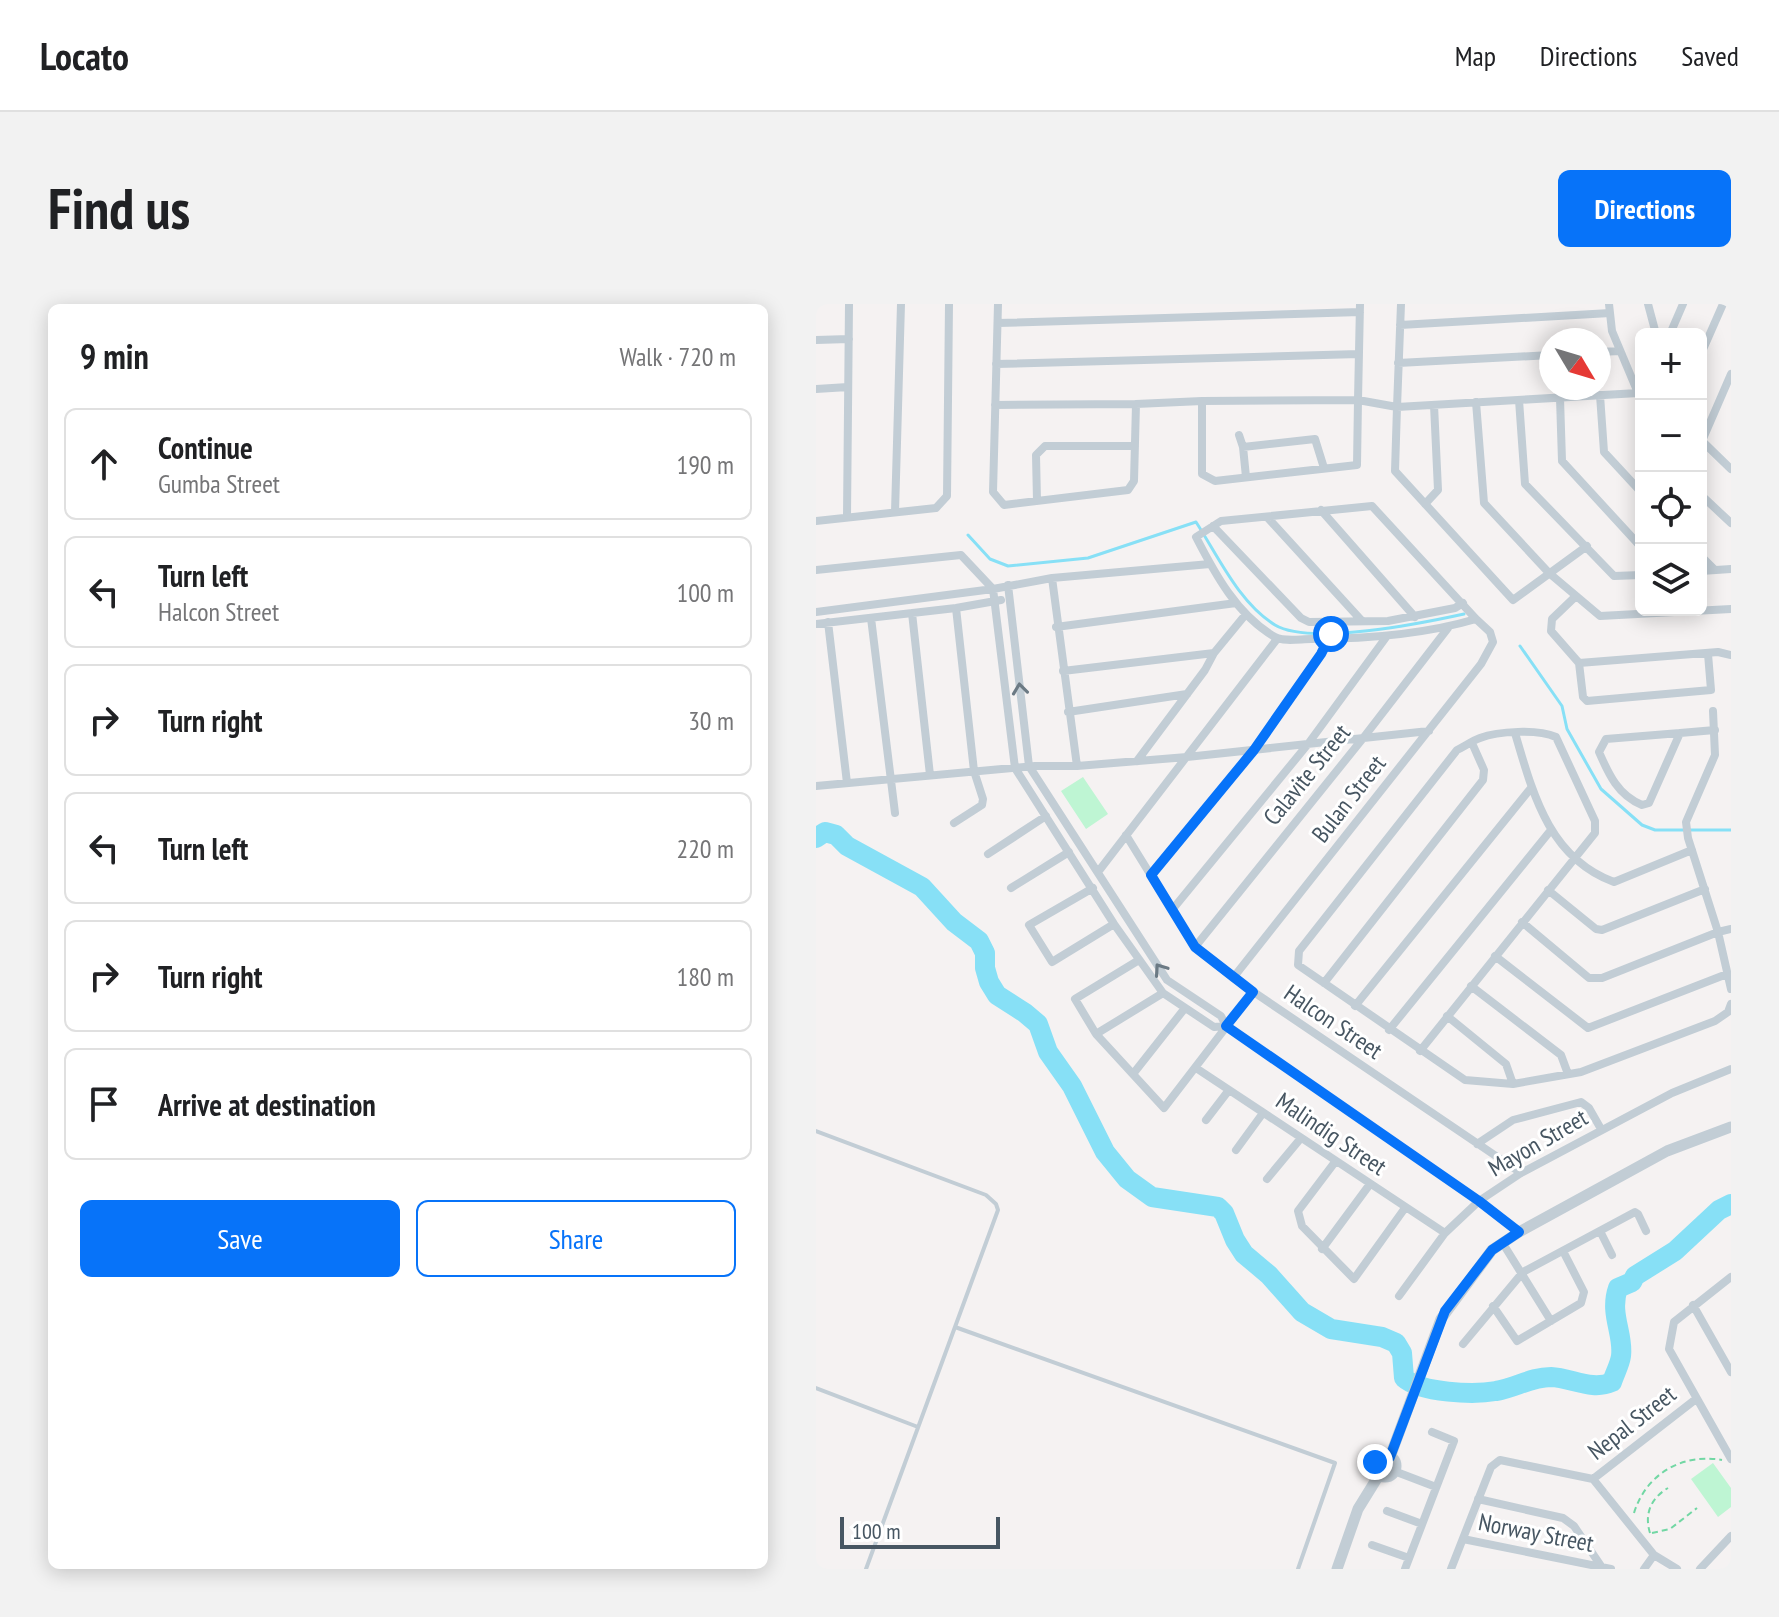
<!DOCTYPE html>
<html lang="en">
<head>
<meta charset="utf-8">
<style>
  :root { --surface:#fff; --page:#f2f2f2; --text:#202124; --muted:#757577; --line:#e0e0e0; --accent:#0773f9 }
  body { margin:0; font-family:"PT Sans Narrow",sans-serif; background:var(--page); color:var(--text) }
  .controls { position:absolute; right:24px; top:24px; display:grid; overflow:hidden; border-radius:12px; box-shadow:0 4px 20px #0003 }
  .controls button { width:72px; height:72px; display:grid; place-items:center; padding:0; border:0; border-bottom:2px solid var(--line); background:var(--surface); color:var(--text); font:40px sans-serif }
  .compass { position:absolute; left:723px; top:24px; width:72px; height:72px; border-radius:50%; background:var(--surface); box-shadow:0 4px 20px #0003; rotate:128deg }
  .scale { position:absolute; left:24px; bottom:20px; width:160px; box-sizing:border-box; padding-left:8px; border:4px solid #475662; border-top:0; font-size:22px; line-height:28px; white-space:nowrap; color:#475662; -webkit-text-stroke:6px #fff; paint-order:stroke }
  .stop { position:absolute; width:24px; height:24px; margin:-18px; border:6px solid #0773f9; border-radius:50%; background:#fff }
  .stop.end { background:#0773f9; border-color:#fff; box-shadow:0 2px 8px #0008 }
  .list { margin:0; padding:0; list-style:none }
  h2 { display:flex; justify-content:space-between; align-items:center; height:104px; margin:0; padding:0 32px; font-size:34px }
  h2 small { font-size:26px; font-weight:400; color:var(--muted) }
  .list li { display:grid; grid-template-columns:52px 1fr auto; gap:24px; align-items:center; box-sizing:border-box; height:112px; margin:0 16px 16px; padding:0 16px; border:2px solid var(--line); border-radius:12px }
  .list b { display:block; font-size:30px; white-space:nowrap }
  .list p { margin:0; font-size:26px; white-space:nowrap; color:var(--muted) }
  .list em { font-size:26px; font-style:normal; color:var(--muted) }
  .actions { display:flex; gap:16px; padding:24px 32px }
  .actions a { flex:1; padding:18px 0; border:2px solid var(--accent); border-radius:12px; text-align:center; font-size:28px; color:var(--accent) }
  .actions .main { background:var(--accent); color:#fff }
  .icon { flex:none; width:44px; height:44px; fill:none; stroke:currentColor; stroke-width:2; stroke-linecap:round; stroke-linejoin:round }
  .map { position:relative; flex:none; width:915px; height:1265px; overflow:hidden; border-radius:12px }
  header { display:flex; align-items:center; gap:48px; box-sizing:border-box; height:112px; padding:0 40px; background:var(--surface); border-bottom:2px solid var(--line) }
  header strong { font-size:38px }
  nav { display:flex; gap:44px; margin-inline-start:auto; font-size:28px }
  .intro { display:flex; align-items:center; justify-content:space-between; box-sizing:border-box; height:192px; padding:0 48px }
  h1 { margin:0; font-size:56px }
  .button { padding:20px 36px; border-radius:12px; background:var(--accent); color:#fff; font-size:28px; font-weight:700 }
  main { display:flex; gap:48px; padding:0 48px }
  aside { flex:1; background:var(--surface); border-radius:12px; box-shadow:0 4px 20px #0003 }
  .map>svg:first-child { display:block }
  .green { fill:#bef5d3 }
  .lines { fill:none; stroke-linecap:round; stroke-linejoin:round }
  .stream { stroke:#87e0f6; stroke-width:3 }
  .river { stroke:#87e0f6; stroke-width:20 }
  .path { stroke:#72d7a4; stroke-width:2; stroke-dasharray:6 4; stroke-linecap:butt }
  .service { stroke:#c2cdd5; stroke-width:4 }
  .minor { stroke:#c2cdd5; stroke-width:8 }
  .tertiary { stroke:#c2cdd5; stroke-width:11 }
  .oneway { stroke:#6c7a84 }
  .route { stroke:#0773f9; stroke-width:10 }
  .labels { text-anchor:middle; stroke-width:6; stroke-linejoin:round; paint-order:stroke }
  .street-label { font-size:24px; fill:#475662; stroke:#fff }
</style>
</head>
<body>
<header>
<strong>Locato</strong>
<nav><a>Map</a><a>Directions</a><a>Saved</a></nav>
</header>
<div class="intro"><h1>Find us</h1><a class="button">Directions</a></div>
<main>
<aside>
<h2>9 min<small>Walk · 720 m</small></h2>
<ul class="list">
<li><svg class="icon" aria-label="ahead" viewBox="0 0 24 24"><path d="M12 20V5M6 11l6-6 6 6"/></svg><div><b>Continue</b><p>Gumba Street</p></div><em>190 m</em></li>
<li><svg class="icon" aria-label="left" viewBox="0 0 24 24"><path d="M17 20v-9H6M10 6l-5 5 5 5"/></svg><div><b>Turn left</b><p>Halcon Street</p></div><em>100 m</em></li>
<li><svg class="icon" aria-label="right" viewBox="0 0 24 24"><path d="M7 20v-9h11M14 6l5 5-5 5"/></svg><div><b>Turn right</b></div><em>30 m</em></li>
<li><svg class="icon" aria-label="left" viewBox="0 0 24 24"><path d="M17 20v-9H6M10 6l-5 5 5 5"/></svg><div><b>Turn left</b></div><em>220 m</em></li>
<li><svg class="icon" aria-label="right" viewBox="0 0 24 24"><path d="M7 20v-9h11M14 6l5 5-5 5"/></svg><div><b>Turn right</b></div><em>180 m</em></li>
<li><svg class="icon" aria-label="arrive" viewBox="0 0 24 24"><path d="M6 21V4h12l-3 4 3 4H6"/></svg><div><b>Arrive at destination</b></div></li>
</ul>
<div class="actions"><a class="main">Save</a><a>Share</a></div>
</aside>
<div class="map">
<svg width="915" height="1265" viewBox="0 0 915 1265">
  <rect width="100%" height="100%" fill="#f5f2f2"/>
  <path class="green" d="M267 473 292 510 270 525 245 487Z
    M897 1159 915 1184V1203L902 1213 875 1175Z"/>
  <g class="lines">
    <path class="stream" d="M152 231 174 255 192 262 272 254 380 218C402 252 423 299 459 321 494 342 607 319 648 310
      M704 342 746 402 751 425 785 485 826 521 839 526H915"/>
    <path class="river" d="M0 534 9 528 20 531 31 542 106 583 138 618 163 637 169 649V664L173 678 181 691 209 709 222 720 232 748 256 782 289 848 311 875 336 893 402 903 408 909 419 936 428 950 453 971 486 1008 515 1025 566 1033 580 1039 586 1049 588 1074C605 1089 658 1091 680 1087 699 1084 715 1073 735 1073 756 1074 776 1087 796 1078 799 1069 804 1060 805 1052 808 1030 793 1010 802 984L816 978 819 972 859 947 903 906 915 900"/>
    <path class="path" d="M818 1209C830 1170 866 1149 906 1156
      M834 1229C828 1210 835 1194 852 1184
      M836 1229 854 1225 881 1204"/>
    <path class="service" d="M0 827 170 891 180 900 182 906 50 1265
      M139 1023 519 1159 482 1265
      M0 1084 102 1123"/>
    <path class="minor" d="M182 0 177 188 188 201 312 186 318 177 320 100 386 97
      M544 0 542 96 386 97V170L399 177 541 161 542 96 581 103 585 0
      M793 0 796 27 825 96
      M832 0 840 30
      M182 19 544 8
      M584 21 794 9
      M854 30 867 0
      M0 36 33 35
      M783 48 804 47
      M885 50 907 0
      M582 59 735 51
      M180 60 543 50
      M0 85 32 83
      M784 91 788 148 825 188
      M744 94 746 157 825 243
      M703 96 709 180 798 272 825 271
      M660 98 668 199 733 269 784 312 915 305
      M179 101 320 100
      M423 131 427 143 499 135 508 164
      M885 136 915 165
      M886 137 915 70
      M427 143 430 173
      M885 191 915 219
      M221 197 220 151 229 142H319
      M609 200 622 186 618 101
      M505 206 599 313
      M79 208 85 0
      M31 213 33 0
      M451 213 546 317
      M0 217 120 204 131 192 133 0
      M397 222 485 314 493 318 572 317 639 304 647 299
      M771 242 697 296 579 167 581 103 822 89
      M885 252 899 266
      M0 266 145 251 177 285 236 274
      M885 267 915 265
      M192 281 213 462 351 676 405 712 410 722 663 897 703 928
      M760 292 736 315 735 327 763 359 767 393 771 397 895 386 892 350
      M0 308 177 285 199 464 298 620 347 689 398 723 410 722
      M96 309 114 471
      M55 314 79 509
      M12 318 31 479
      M0 320 140 304 185 296
      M240 323 420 299
      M398 349 430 310
      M763 359 902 348 915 351
      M247 367 398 349 389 366 321 457
      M897 407 899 451 870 518 872 534 902 628 915 685
      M252 408 371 390
      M699 429C717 490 733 554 798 578L876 546
      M864 429 833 499 826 501C802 491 793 471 783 448L790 435Z
      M864 429 899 426
      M261 462 236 274 394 260
      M0 482 219 462H261L371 453 613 427
      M138 519 166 501 167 495 158 467 140 304
      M310 531 379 643 417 674 705 869
      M172 550 230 512
      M282 568 461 335
      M335 571 438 446 505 350 514 335 515 319
      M195 584 253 548
      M277 584 213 621 236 658 298 620
      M732 586 780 625 786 626 889 585
      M356 606 492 440 571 332
      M706 618 773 674H786L902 628 915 625
      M379 643 548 433 632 324
      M679 652 772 724 911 670
      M323 656 259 695 280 730 348 804 437 688
      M417 674 665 360 677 338 674 328 660 315 556 202 405 217 380 233C399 270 421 311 459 333 468 338 484 335 495 335 551 335 606 331 660 315
      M508 679 667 476 668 466 656 439
      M655 682 745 751 752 770
      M539 702 715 484
      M631 712 690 760 697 780
      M573 726 735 526
      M280 730 347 689
      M604 747 779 529V517L740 433C722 425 682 427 664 434 656 437 649 442 641 446L483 647 482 661 649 776 697 780 765 768 899 717 912 708 915 700
      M380 764 629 929
      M317 770 369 704
      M390 816 413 786
      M661 840 697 816 765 798 773 804 785 825
      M420 846 447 809
      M519 858 482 907 486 922 538 975 589 904
      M451 875 485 834
      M784 927 796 951
      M686 938 735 1017
      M506 945 554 880
      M915 973 858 1018 853 1045 915 1155
      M583 992 629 929 663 897 705 869 856 789 915 765
      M877 1001 915 1068
      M677 1002 701 1037 765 999 768 988 747 947
      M647 1040 707 968 819 908 822 910 830 927
      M578 1167 620 1183
      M777 1175 880 1095
      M662 1195 747 1214 758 1222 785 1262
      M571 1207 606 1220
      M647 1235 795 1265
      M556 1241 593 1254
      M589 1265 638 1137 616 1128
      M635 1265 675 1163 684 1156 777 1175 838 1251 861 1265
      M828 1265 838 1251
      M884 1265 915 1232"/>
    <path class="tertiary" d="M558 1162a11 11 0 1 1 22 0a11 11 0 1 1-22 0Z
      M574 1153 625 1015 676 946 703 928 851 847 915 823
      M521 1265 542 1205 563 1171"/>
  </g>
  <defs><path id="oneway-chevron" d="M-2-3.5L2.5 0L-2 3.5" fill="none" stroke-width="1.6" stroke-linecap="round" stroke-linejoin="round" transform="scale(2)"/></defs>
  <g class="oneway">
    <use href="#oneway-chevron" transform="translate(204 385) rotate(-97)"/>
    <use href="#oneway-chevron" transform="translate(344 665) rotate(-125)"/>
  </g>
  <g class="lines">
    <path class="route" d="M515 330 505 350 438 446 335 571 379 643 437 688 410 722 663 897 703 928 676 946 629 1007 574 1153 567 1152 559 1158"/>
  </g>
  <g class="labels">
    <g class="street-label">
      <text transform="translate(491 471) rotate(-51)" y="8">Calavite Street</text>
      <text transform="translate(533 495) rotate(-52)" y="8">Bulan Street</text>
      <text transform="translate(517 718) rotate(34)" y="8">Halcon Street</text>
      <text transform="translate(515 830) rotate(34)" y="8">Malindig Street</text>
      <text transform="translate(722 839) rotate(-30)" y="8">Mayon Street</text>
      <text transform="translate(816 1119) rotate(-38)" y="8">Nepal Street</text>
      <text transform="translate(720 1229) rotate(11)" y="8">Norway Street</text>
    </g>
  </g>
</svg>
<div class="controls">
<button>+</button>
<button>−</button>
<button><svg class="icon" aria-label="locate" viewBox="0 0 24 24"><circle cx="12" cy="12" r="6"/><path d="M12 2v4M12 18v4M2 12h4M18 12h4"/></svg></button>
<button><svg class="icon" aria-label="layers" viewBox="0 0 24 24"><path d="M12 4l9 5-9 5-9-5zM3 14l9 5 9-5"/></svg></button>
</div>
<svg class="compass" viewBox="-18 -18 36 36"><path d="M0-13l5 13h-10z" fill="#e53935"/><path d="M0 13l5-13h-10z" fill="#757577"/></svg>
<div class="scale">100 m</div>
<div class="stop" style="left:515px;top:330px"></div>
<div class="stop end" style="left:559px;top:1158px"></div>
</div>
</main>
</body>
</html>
